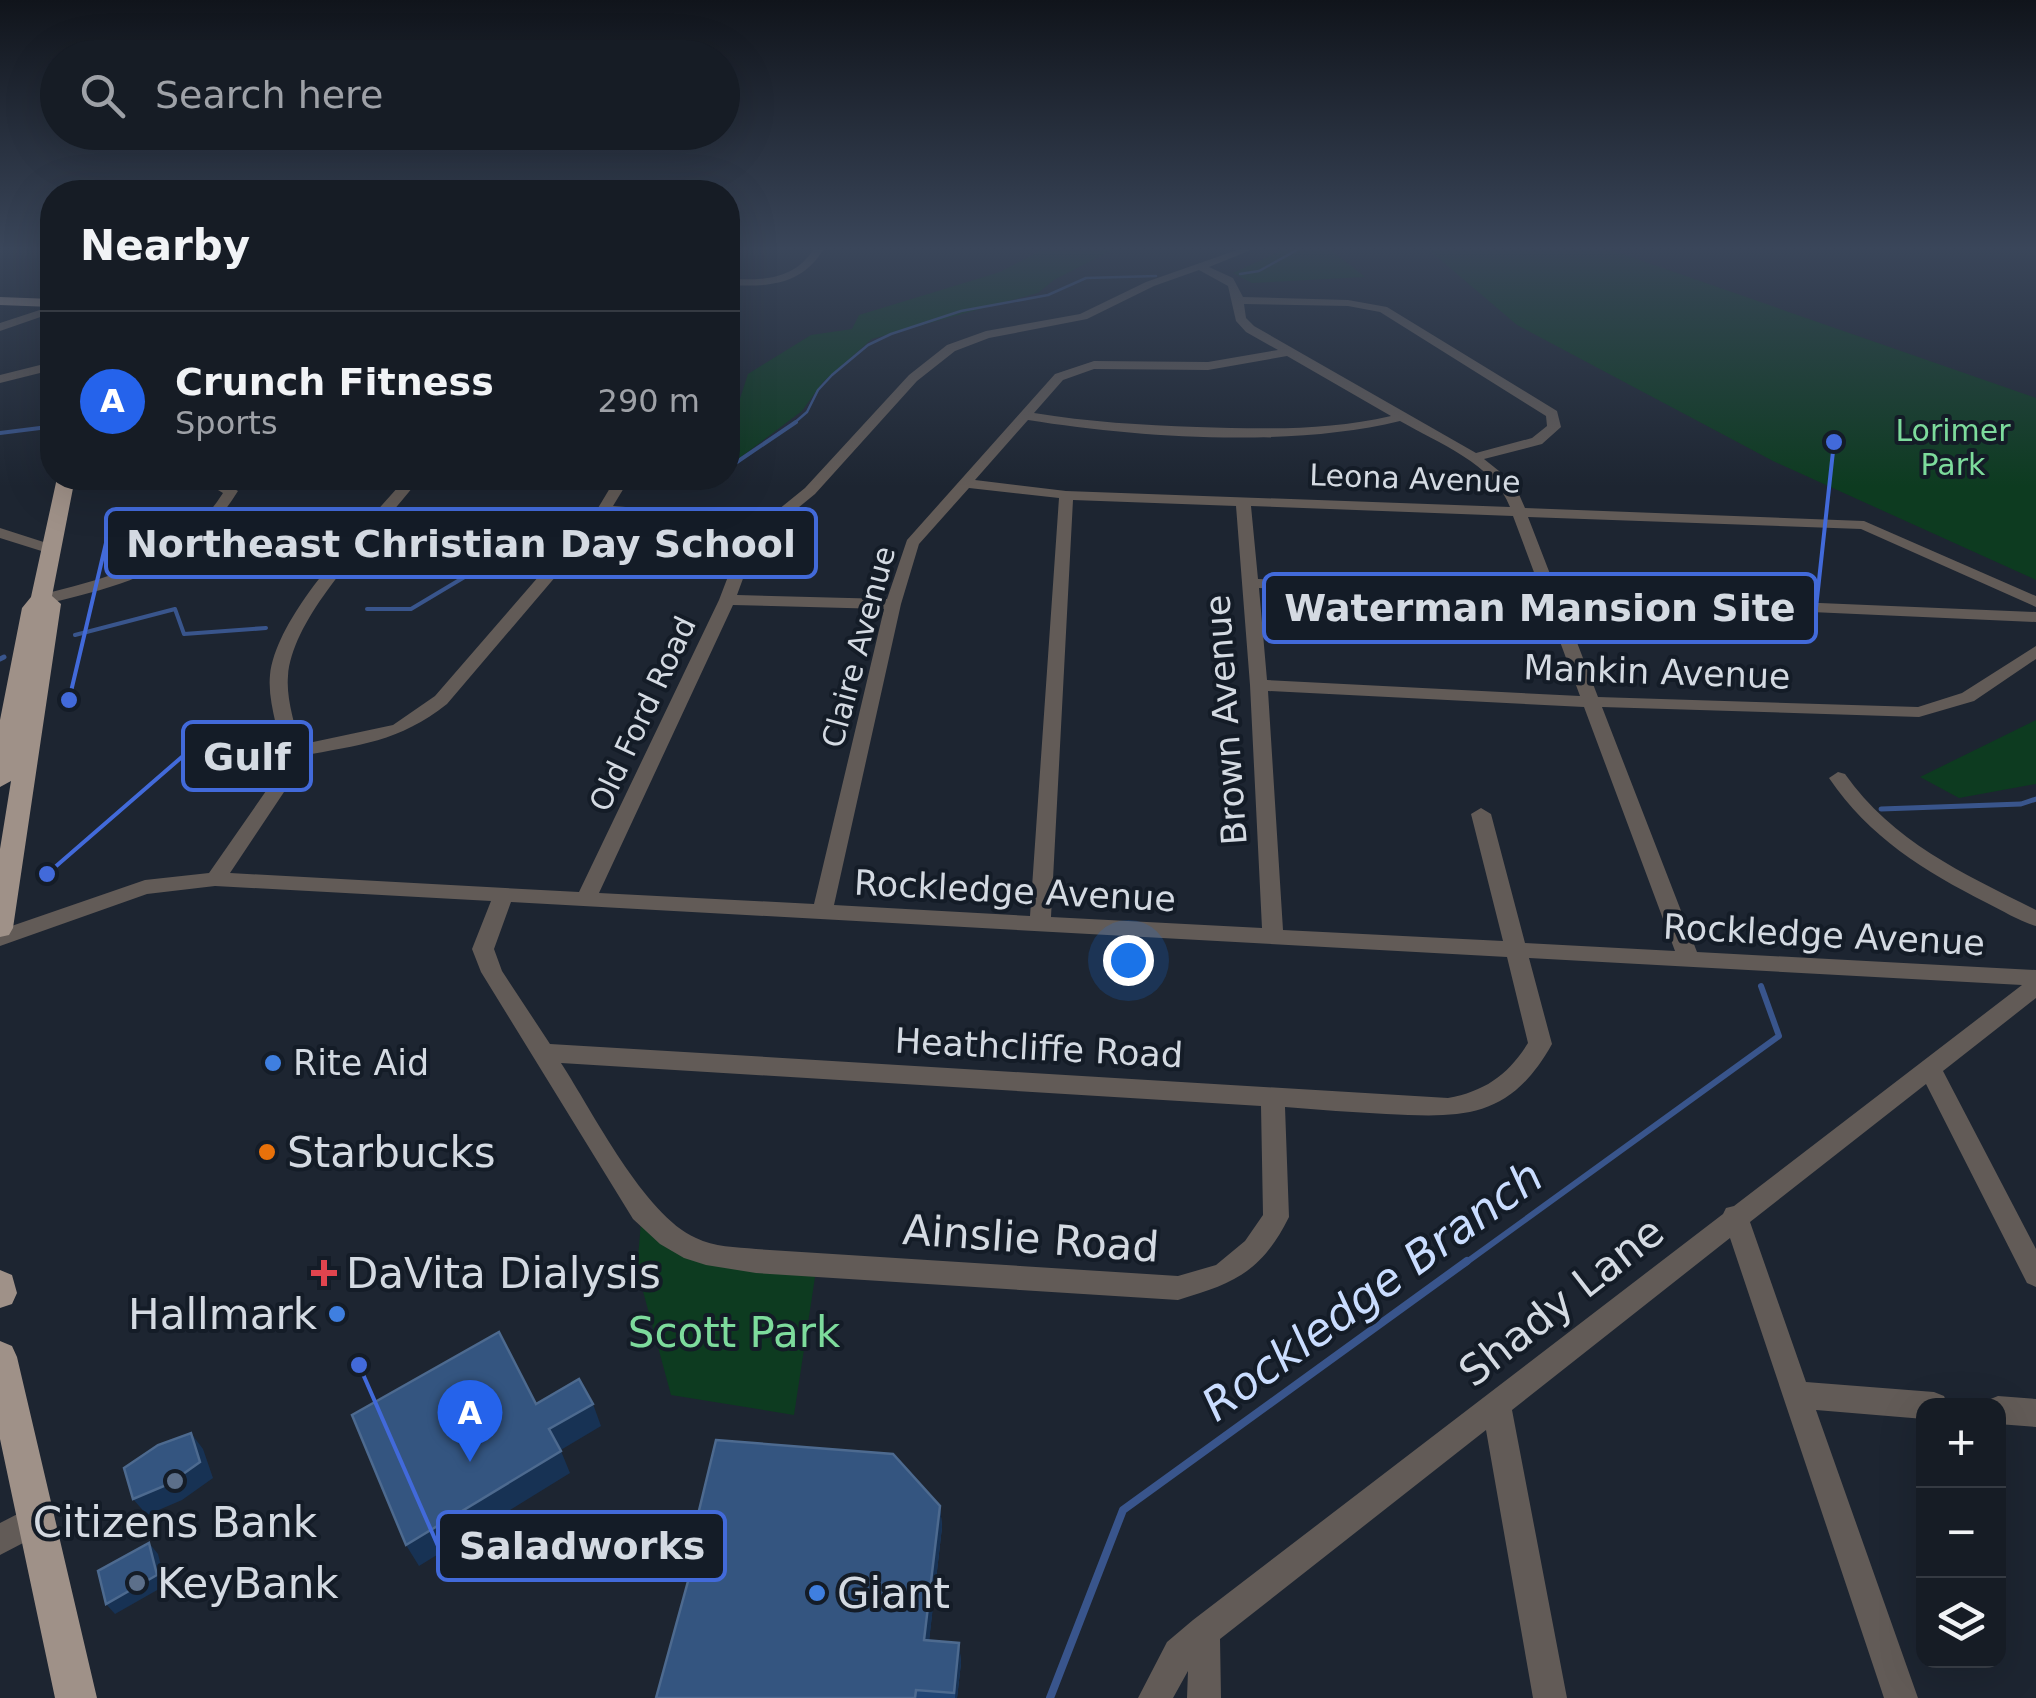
<!DOCTYPE html>
<html lang="en">
<head>
<meta charset="utf-8">
<style>
  :root { --surface:#161c25; --page:#1f252d; --text:#f1f3f6; --muted:#9ea1a7; --line:#353a42; --accent:#2563eb }
  body { margin:0; font-family:"DejaVu Sans",sans-serif; background:var(--page); color:var(--text) }
  .controls { position:absolute; right:30px; bottom:30px; display:grid; overflow:hidden; border-radius:20px; box-shadow:0 10px 40px #0002 }
  .controls button { width:90px; height:90px; display:grid; place-items:center; padding:0; border:0; border-bottom:2px solid var(--line); background:var(--surface); color:var(--text); font:50px sans-serif }
  .you { position:absolute; left:1128px; top:960px; width:35px; height:35px; margin:-25px; border:8px solid #fff; border-radius:50%; background:#1a73e8; box-shadow:0 0 0 15px #1a73e833 }
  .badge { display:grid; place-items:center; width:65px; height:65px; border-radius:50%; background:var(--accent); color:#fff; font-size:32px; font-weight:700 }
  .pin { position:absolute; translate:-50% -82px; filter:drop-shadow(0 2px 5px #0008) }
  .pin::after { content:''; position:absolute; top:52px; width:35px; height:30px; background:inherit; clip-path:polygon(0 0,100% 0,50% 100%) }
  .list { margin:0; padding:0; list-style:none }
  h2 { display:flex; justify-content:space-between; align-items:center; height:130px; margin:0; padding:0 40px; font-size:42px }
  h2 small { font-size:32px; font-weight:400; color:var(--muted) }
  .list li { display:grid; grid-template-columns:65px 1fr auto; gap:30px; align-items:center; box-sizing:border-box; height:180px; padding:0 40px; border-top:2px solid var(--line) }
  .list b { display:block; font-size:38px; white-space:nowrap }
  .list p { margin:0; font-size:32px; white-space:nowrap; color:var(--muted) }
  .list em { font-size:32px; font-style:normal; color:var(--muted) }
  .icon { flex:none; width:55px; height:55px; fill:none; stroke:currentColor; stroke-width:2; stroke-linecap:round; stroke-linejoin:round }
  .map { position:relative; flex:none; width:2036px; height:1698px; overflow:hidden }
  .search { position:absolute; background:var(--surface); box-shadow:0 10px 40px #0002; left:40px; top:40px; width:700px; height:110px; display:flex; align-items:center; gap:25px; box-sizing:border-box; padding:0 35px; border-radius:55px; color:var(--muted); font-size:38px }
  .panel { position:absolute; background:var(--surface); box-shadow:0 10px 40px #0002; left:40px; top:180px; width:700px; height:310px; border-radius:40px }
  .map>svg:first-child { display:block }
  .green { fill:#0d3b20 }
  .lines { fill:none; stroke-linecap:round; stroke-linejoin:round }
  .stream-far4 { stroke:#39558c; stroke-width:2.5 }
  .stream-far3 { stroke:#39558c; stroke-width:4 }
  .stream-far2 { stroke:#39558c; stroke-width:5 }
  .stream-far1 { stroke:#39558c; stroke-width:6 }
  .stream { stroke:#39558c; stroke-width:8 }
  .minor { fill:#625b57; fill-rule:evenodd }
  .major { fill:#9f9188; fill-rule:evenodd }
  .wall { fill:#214574 }
  .shaded-wall { fill:#173254 }
  .building { fill:#345580; stroke:#4d6a8f; stroke-width:2.5 }
  .shop-dot { fill:#3f7fe0; stroke:#141c27; stroke-width:4 }
  .food-dot { fill:#e8710a; stroke:#141c27; stroke-width:4 }
  .health-dot { fill:#e0444e; stroke:#141c27; stroke-width:4 }
  .service-dot { fill:#5c6f8a; stroke:#141c27; stroke-width:4 }
  .labels { text-anchor:middle; stroke-width:8; stroke-linejoin:round; paint-order:stroke }
  .far-park-label { font-size:30px; fill:#7ddb9c; stroke:#141c27 }
  .far-street-label { font-size:30px; fill:#d4dae2; stroke:#141c27 }
  .street-label { font-size:35px; fill:#d4dae2; stroke:#141c27 }
  .poi-label { font-size:35px; fill:#d4dae2; stroke:#141c27; text-anchor:start }
  .near-poi-label { font-size:42px; fill:#d4dae2; stroke:#141c27; text-anchor:start }
  .near-street-label { font-size:42px; fill:#d4dae2; stroke:#141c27 }
  .near-park-label { font-size:42px; fill:#7ddb9c; stroke:#141c27 }
  .near-water-label { font-size:45px; font-style:italic; fill:#caddff; stroke:#141c27 }
  .leader { fill:none; stroke:#426ada; stroke-width:4 }
  .callout-dot { fill:#426ada; stroke:#141c27; stroke-width:4 }
  .callout { fill:#141c27; stroke:#426ada; stroke-width:4 }
  .callout-label { font-size:38px; text-anchor:middle; font-weight:bold; fill:#d4dae2 }
</style>
</head>
<body>
<div class="map">
<svg width="2036" height="1698" viewBox="0 0 2036 1698">
  <rect width="100%" height="100%" fill="#1d2531"/>
  <path class="green" d="M1112 250 1054 280 1038 293 872 339 823 382 802 411 733 463 728 459V435L748 374 811 335 852 329 859 315 1000 272 1040 251Z
    M1283 250H1331L1365 277 1252 283 1233 273Z
    M1429 250H1611L2036 398V580L1773 461 1517 325Z
    M2036 720V784L1959 798 1920 777Z
    M642 1211 693 1253 817 1264 794 1415 671 1395 637 1269Z"/>
  <g class="lines">
    <path class="stream-far4" d="M1240 274 1259 271 1297 250
      M793 424 807 412 818 390 832 375 868 345 891 334 961 311 1048 295 1086 278 1156 276"/>
    <path class="stream-far3" d="M0 433 48 427
      M728 468 796 422
      M510 478 511 484 600 487
      M633 481 697 478
      M367 609H411L498 557 542 562
      M75 635 175 609 184 634 266 628"/>
    <path class="stream-far2" d="M0 659 4 657
      M1881 809 2021 804 2036 799"/>
    <path class="stream-far1" d="M1464 1264 1779 1036 1761 986"/>
    <path class="stream" d="M1050 1698 1123 1510 1467 1261"/>
    <path class="minor" d="M813 250H823C801 286 766 287 728 285V279C761 280 793 281 813 250Z
      M1237 250H1251L1209 267 1233 278 1243 297 1348 300 1387 307 1557 411 1561 427 1542 444 1484 459 1514 483 1525 508 1864 521 2036 596V607L1861 529 1528 517 1557 592 2036 612V622L1561 601 1598 697 1918 707 1962 693 2036 646V659L1974 701 1919 717 1602 707 1697 952 2036 970V998L1943 1071 2036 1249V1287L2027 1283 1926 1084 1750 1222 1806 1382 1934 1392 1944 1396 1948 1406H1924V1419L1816 1410 1918 1698H1884L1730 1238 1512 1410 1567 1698H1533L1486 1430 1220 1639 1221 1698H1187L1188 1671 1173 1698H1138L1167 1642 1193 1620 1723 1214 1726 1208 1734 1206 2022 985 1529 958 1552 1044C1510 1119 1464 1118 1386 1114 1353 1112 1319 1110 1285 1107L1289 1217C1261 1273 1234 1283 1178 1300L756 1273 706 1265 684 1258 660 1244 633 1219 481 972 472 949 491 901 215 886 147 894 0 946V930L145 880 209 873 282 768C283 737 267 706 270 675 277 612 365 526 406 478H420C381 530 293 611 288 676 286 699 295 723 299 745L393 725 435 696 598 508 616 478H630L613 506 768 518 805 488 909 375 947 345 986 331 1080 314 1146 282ZM1199 270 1228 286 1236 321 1246 332 1278 350 1208 362 1094 361 1055 374 907 540 887 599 737 595 752 554 776 526 815 494 917 381 955 351 989 338 1087 319 1154 286ZM1244 304 1348 306 1380 312 1546 416 1547 426 1532 438 1476 453 1254 326 1246 318ZM1287 356 1391 416C1327 431 1262 429 1197 427 1142 425 1088 422 1034 413L1063 380 1094 369 1208 370ZM1028 420C1141 438 1289 448 1400 421 1438 443 1494 464 1510 507L1066 491 975 480ZM969 488 1059 498 1030 916 834 905 901 604 919 544ZM1073 500 1236 506 1250 685 1262 928 1051 917ZM1251 506 1513 516 1541 591 1258 579ZM608 515 760 527 737 553 719 600 579 892 230 873 300 768 301 756C359 745 399 742 447 704ZM1259 588 1545 601 1580 696 1267 680ZM733 605 884 609 814 904 599 893ZM1268 691 1584 707 1675 951 1525 943 1491 814 1481 808 1471 814 1503 941 1283 930ZM511 902 1507 957 1528 1043C1508 1075 1485 1091 1448 1098L550 1044 502 971 494 949ZM561 1063 1261 1106 1263 1215 1245 1241 1216 1265 1178 1276 756 1249C736 1247 714 1247 696 1238 644 1215 593 1112 561 1063Z
      M52 306V313L0 331V323Z
      M52 362V370L0 383V375Z
      M198 478H215L238 491C203 548 153 577 89 593 72 597 52 605 35 602V596C109 578 180 561 223 493Z
      M0 528 56 546 59 549 51 554 0 538Z
      M1838 772 1845 774C1893 842 1964 874 2036 910V926C2019 921 2003 911 1987 903 1924 871 1869 837 1829 778Z
      M1998 1396 2036 1399V1427L1998 1424V1406H1986L1988 1400Z
      M37 1504 48 1508 52 1519 48 1530 0 1555V1523Z"/>
    <path class="major" d="M0 297 52 299V307L0 305Z
      M57 478H75L52 596 61 604 13 928 9 935 0 937V849L11 781 0 787V720L22 608 31 597Z
      M0 1270 12 1275 17 1293 12 1304 0 1308Z
      M0 1341 12 1346 17 1357 97 1698H55L0 1439Z"/>
  </g>
  <path class="wall" d="M940 1506 942 1527 929 1640 959 1643 961 1663 957 1698H656L700 1537 696 1523Z"/>
  <path class="shaded-wall" d="M593 1404 601 1426 559 1451 549 1429Z
    M191 1433 203 1449 213 1478 182 1500 147 1515 133 1499Z
    M561 1451 570 1473 419 1566 406 1545Z
    M940 1506 942 1527 927 1660 924 1640Z
    M149 1543 158 1554 166 1585 115 1614 106 1604Z
    M959 1643 961 1663 957 1698H955Z"/>
  <path class="building" d="M499 1332 536 1404 579 1379 593 1404 549 1429 561 1451 406 1545 352 1415Z
    M191 1433 200 1462 169 1484 133 1499 124 1468 158 1445Z
    M716 1440 893 1454 940 1506 924 1640 959 1643 954 1693 916 1690 915 1698H656L704 1523H696Z
    M149 1543 157 1575 106 1604 98 1571Z"/>
  <linearGradient id="sky" x2="0" y2="1"><stop stop-color="#10141b"/><stop offset="0.51" stop-color="#3a465a"/><stop offset="1" stop-color="#3a465a" stop-opacity="0"/></linearGradient>
  <rect width="2036" height="487" fill="url(#sky)"/>
  <g class="shop-dot">
    <circle cx="273" cy="1063" r="10"/>
    <circle cx="337" cy="1314" r="10"/>
    <circle cx="817" cy="1593" r="10"/>
  </g>
  <circle class="food-dot" cx="267" cy="1152" r="10"/>
  <path class="health-dot" d="M319 1258h10v10h10v10h-10v10h-10v-10h-10v-10h10z"/>
  <g class="service-dot">
    <circle cx="175" cy="1481" r="10"/>
    <circle cx="137" cy="1583" r="10"/>
  </g>
  <g class="labels">
    <g class="far-park-label">
      <text x="1953" y="441">Lorimer<tspan x="1953" dy="34">Park</tspan></text>
    </g>
    <g class="far-street-label">
      <text transform="translate(1415 479) rotate(2)" y="10">Leona Avenue</text>
      <text transform="translate(859 647) rotate(-75)" y="10">Claire Avenue</text>
      <text transform="translate(643 714) rotate(-65)" y="10">Old Ford Road</text>
    </g>
    <g class="street-label">
      <text transform="translate(1657 672) rotate(2)" y="12">Mankin Avenue</text>
      <text transform="translate(1226 720) rotate(-94)" y="12">Brown Avenue</text>
      <text transform="translate(1015 891) rotate(3)" y="12">Rockledge Avenue</text>
      <text transform="translate(1824 935) rotate(3)" y="12">Rockledge Avenue</text>
      <text transform="translate(1039 1048) rotate(3)" y="12">Heathcliffe Road</text>
    </g>
    <g class="poi-label">
      <text x="293" y="1075">Rite Aid</text>
    </g>
    <g class="near-poi-label">
      <text x="287" y="1167">Starbucks</text>
      <text x="346" y="1288">DaVita Dialysis</text>
      <text x="317" y="1329" text-anchor="end">Hallmark</text>
      <text x="175" y="1537" text-anchor="middle">Citizens Bank</text>
      <text x="157" y="1598">KeyBank</text>
      <text x="837" y="1608">Giant</text>
    </g>
    <g class="near-street-label">
      <text transform="translate(1031 1238) rotate(4)" y="15">Ainslie Road</text>
      <text transform="translate(1561 1301) rotate(-38)" y="15">Shady Lane</text>
    </g>
    <g class="near-park-label">
      <text x="734" y="1347">Scott Park</text>
    </g>
    <g class="near-water-label">
      <text transform="translate(1372 1290) rotate(-36)" y="16">Rockledge Branch</text>
    </g>
  </g>
  <path class="leader" d="M69 700L106 543M1834 442L1816 608M47 874L183 756M359 1365L438 1546"/>
  <g class="callout-dot">
    <circle cx="69" cy="700" r="10"/>
    <circle cx="1834" cy="442" r="10"/>
    <circle cx="47" cy="874" r="10"/>
    <circle cx="359" cy="1365" r="10"/>
  </g>
  <g class="callout">
    <rect x="106" y="509" width="710" height="68" rx="10"/>
    <rect x="1264" y="574" width="552" height="68" rx="10"/>
    <rect x="183" y="722" width="128" height="68" rx="10"/>
    <rect x="438" y="1512" width="287" height="68" rx="10"/>
  </g>
  <g class="callout-label">
    <text x="461" y="557">Northeast Christian Day School</text>
    <text x="1540" y="621">Waterman Mansion Site</text>
    <text x="247" y="770">Gulf</text>
    <text x="582" y="1559">Saladworks</text>
  </g>
</svg>
<div class="controls">
<button>+</button>
<button>−</button>
<button><svg class="icon" aria-label="layers" viewBox="0 0 24 24"><path d="M12 4l9 5-9 5-9-5zM3 14l9 5 9-5"/></svg></button>
</div>
<div class="you"></div>
<div class="pin badge" style="left:470px;top:1462px">A</div>
<div class="search"><svg class="icon" aria-label="search" viewBox="0 0 24 24"><circle cx="10" cy="10" r="6"/><path d="M15 15l6 6"/></svg>Search here</div>
<section class="panel">
<h2>Nearby<small></small></h2>
<ul class="list">
<li><span class="badge">A</span><div><b>Crunch Fitness</b><p>Sports</p></div><em>290 m</em></li>
</ul>
</section>
</div>
</body>
</html>
